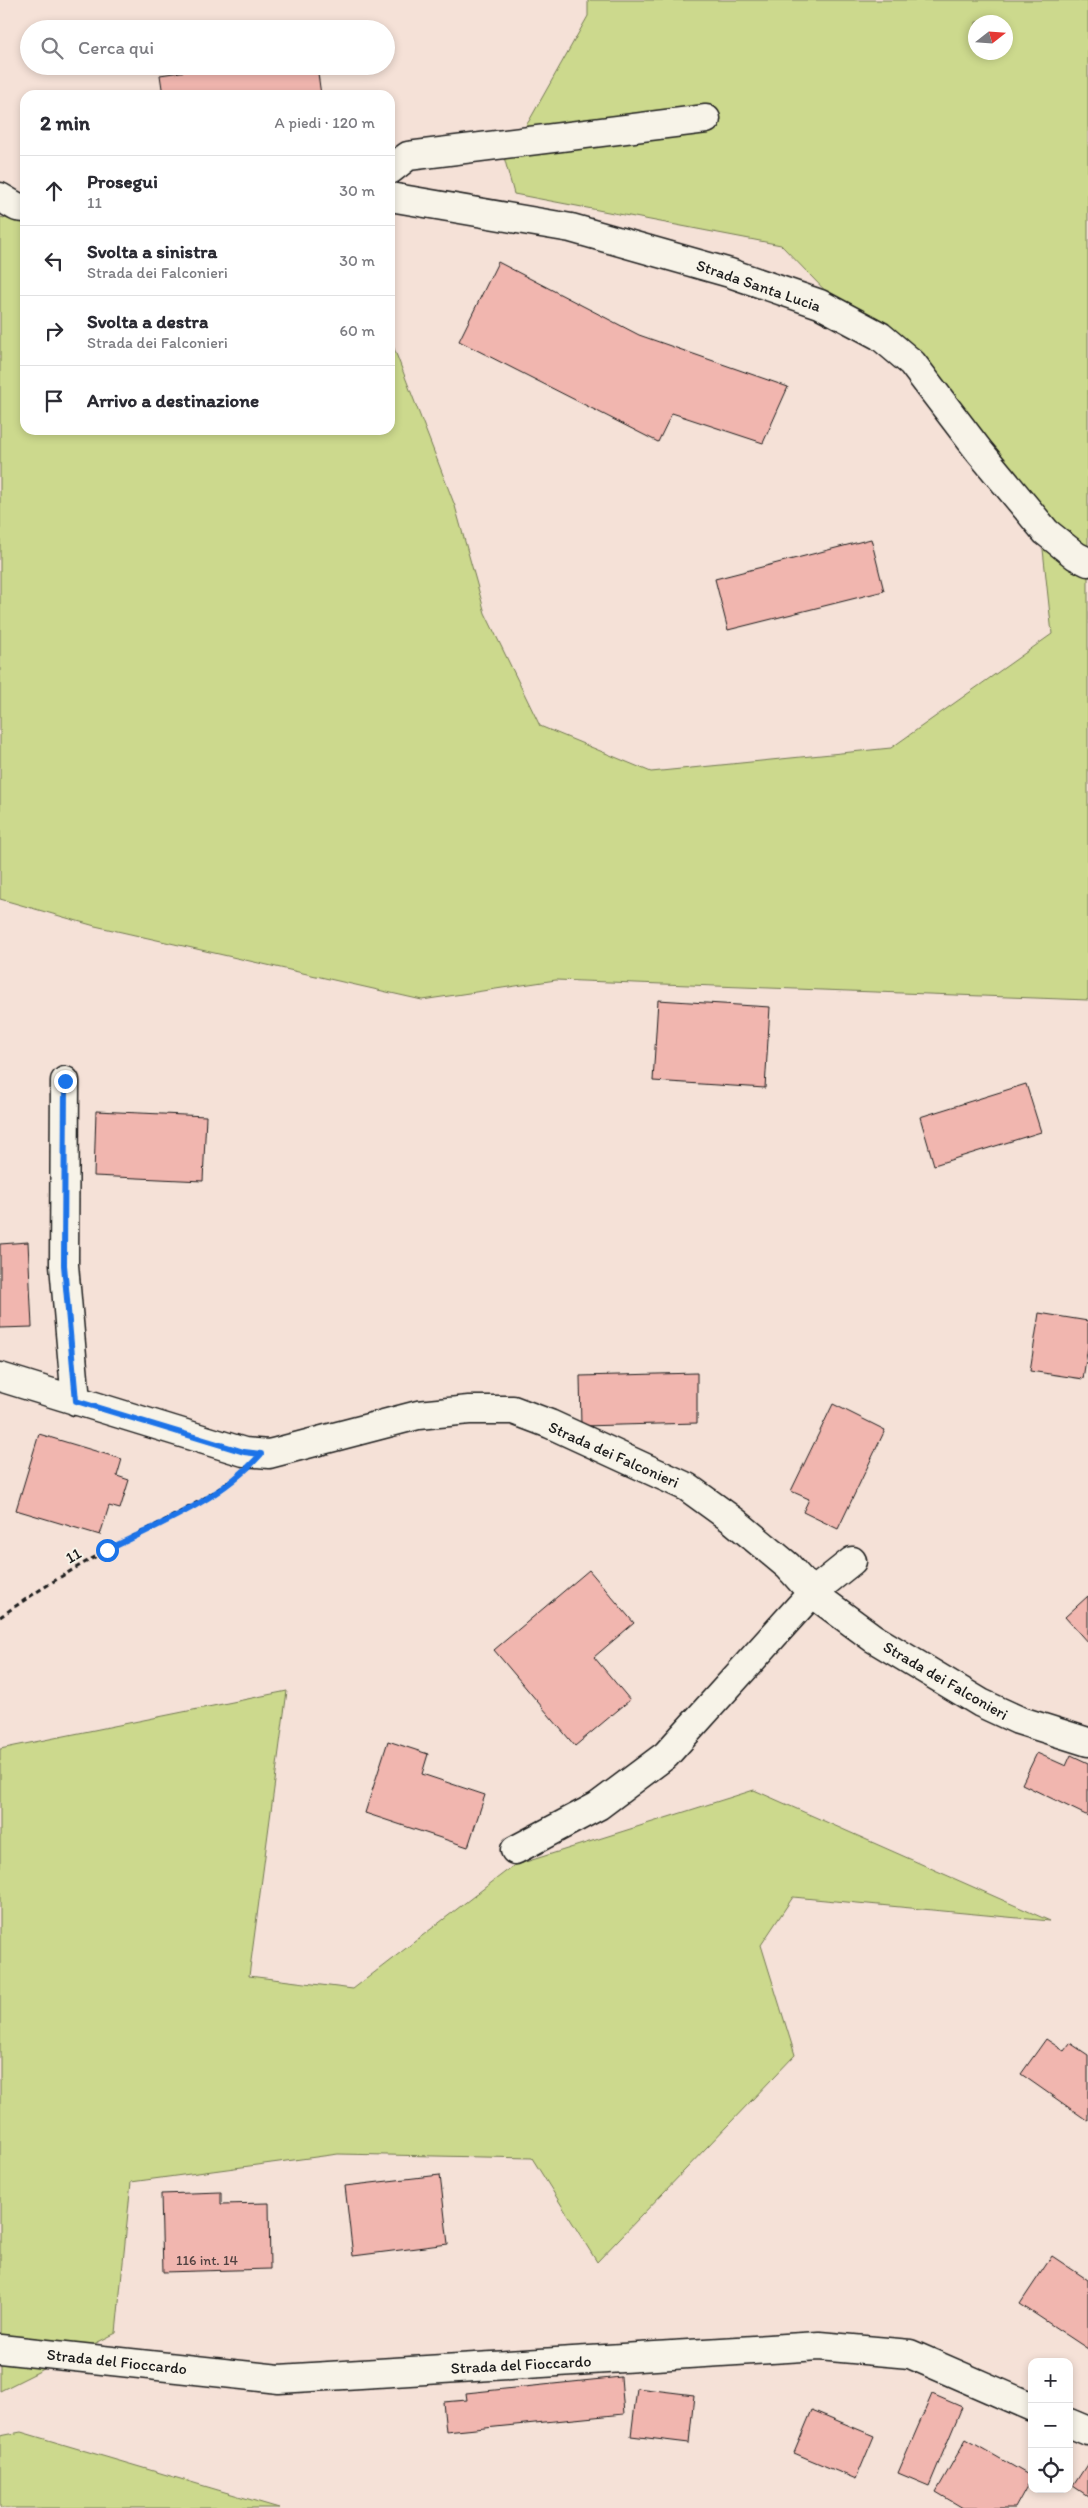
<!DOCTYPE html>
<html lang="it">
<head>
<meta charset="utf-8">
<style>
  :root { --surface:#fff; --page:#f2f2f3; --text:#2b2b33; --muted:#7c7c81; --line:#e1e1e2 }
  body { margin:0; font-family:Itim,sans-serif; background:var(--page); color:var(--text) }
  .controls { position:absolute; right:15px; bottom:15px; display:grid; overflow:hidden; border-radius:10px; box-shadow:0 2px 8px #0003 }
  .controls button { width:45px; height:45px; display:grid; place-items:center; padding:0; border:0; border-bottom:1px solid var(--line); background:var(--surface); color:var(--text); font:25px sans-serif }
  .compass { position:absolute; left:968px; top:15px; width:45px; height:45px; border-radius:50%; background:var(--surface); box-shadow:0 2px 8px #0003; rotate:73deg }
  .stop { position:absolute; width:15px; height:15px; margin:-11px; border:4px solid #1a73e8; border-radius:50%; background:#fff }
  .stop.end { background:#1a73e8; border-color:#fff; box-shadow:0 1px 5px #0008 }
  .list { margin:0; padding:0; list-style:none }
  h2 { display:flex; justify-content:space-between; align-items:center; height:65px; margin:0; padding:0 20px; font-size:21px }
  h2 small { font-size:16px; font-weight:400; color:var(--muted) }
  .list li { display:grid; grid-template-columns:32px 1fr auto; gap:15px; align-items:center; box-sizing:border-box; height:70px; padding:0 20px; border-top:1px solid var(--line) }
  .list b { display:block; font-size:19px; white-space:nowrap }
  .list p { margin:0; font-size:16px; white-space:nowrap; color:var(--muted) }
  .list em { font-size:16px; font-style:normal; color:var(--muted) }
  .icon { flex:none; width:28px; height:28px; fill:none; stroke:currentColor; stroke-width:2; stroke-linecap:round; stroke-linejoin:round }
  .map { position:relative; flex:none; width:1088px; height:2508px; overflow:hidden }
  .search { position:absolute; background:var(--surface); box-shadow:0 2px 8px #0003; left:20px; top:20px; width:375px; height:55px; display:flex; align-items:center; gap:12px; box-sizing:border-box; padding:0 18px; border-radius:28px; color:var(--muted); font-size:19px }
  .panel { position:absolute; background:var(--surface); box-shadow:0 2px 8px #0003; left:20px; top:90px; width:375px; height:345px; border-radius:15px }
  .map>svg:first-child { display:block }
  .green { fill:#ccd98d; stroke:#747a54; fill-rule:evenodd }
  .building { fill:#f1b6af; stroke:#1c1c1c }
  .lines { fill:none; stroke-linecap:round; stroke-linejoin:round }
  .minor-casing { stroke:#1c1c1c; stroke-width:31 }
  .path { stroke:#1c1c1c; stroke-width:3; stroke-dasharray:5 4; stroke-linecap:butt }
  .minor { stroke:#f7f3e8; stroke-width:28 }
  .route { stroke:#1a73e8; stroke-width:6 }
  .labels { text-anchor:middle; stroke-width:4; stroke-linejoin:round; paint-order:stroke }
  .number-label { font-size:14px; fill:#514241 }
  .street-label { font-size:16px; fill:#1c1c1c; stroke:#f7f3e8 }
</style>
</head>
<body>
<div class="map">
<svg width="1088" height="2508" viewBox="0 0 1088 2508">
  <rect width="100%" height="100%" fill="#f5e1d7"/>
  <filter id="ink" filterUnits="userSpaceOnUse"><feTurbulence type="fractalNoise" baseFrequency=".02" numOctaves="2"/><feDisplacementMap in="SourceGraphic" scale="10" xChannelSelector="R" yChannelSelector="G"/><feConvolveMatrix kernelMatrix="1 2 1 2 8 2 1 2 1" color-interpolation-filters="sRGB"/></filter>
  <g filter="url(#ink)">
    <path class="green" d="M588 0H1088V1000L556 980 422 1000 95 926 0 899V217L25 223V430H390V338L455 506 485 613 540 726 651 772 891 748 1052 634 1039 512 781 245 514 194 504 157 529 121 588 16ZM976 22H1006V52H976Z
      M287 1691 249 1976 353 1989 513 1866 754 1790 1050 1921 793 1897 761 1945 795 2055 597 2262 532 2158 338 2154 131 2182 116 2333 0 2391V1749Z
      M21 2432 279 2508H0V2436Z"/>
    <path class="building" d="M221 66H317L321 95H163L160 75Z
      M498 262 639 335 788 387 763 443 672 413 658 442 459 341Z
      M871 539 884 591 728 630 715 579Z
      M658 1000 770 1007 765 1088 653 1081Z
      M1026 1084 1041 1132 934 1165 920 1117Z
      M96 1111 206 1116 203 1181 94 1176Z
      M28 1242 32 1327 0 1328V1244Z
      M1039 1313 1088 1321V1346L1083 1379 1030 1371Z
      M697 1373V1423L581 1426 580 1376Z
      M833 1404 885 1430 838 1529 803 1512 809 1499 791 1491Z
      M39 1434 122 1459 117 1476 129 1480 120 1509 109 1506 100 1535 16 1510Z
      M589 1570 634 1623 594 1657 630 1700 575 1746 494 1650Z
      M1088 1596V1643L1065 1617Z
      M388 1741 428 1754 422 1774 485 1795 468 1847 365 1813Z
      M1037 1753 1066 1766 1071 1755 1088 1763V1816L1022 1784Z
      M1046 2039 1064 2051 1070 2043 1088 2055V2121L1021 2074Z
      M440 2175 448 2244 353 2256 345 2186Z
      M221 2192V2204L269 2203 270 2269 163 2272 161 2194Z
      M1052 2256 1088 2280V2349L1020 2304Z
      M621 2377 624 2414 446 2432 443 2402 467 2400 466 2393Z
      M637 2388 694 2395 689 2443 631 2436Z
      M932 2394 962 2407 929 2486 898 2473Z
      M812 2410 874 2436 856 2479 794 2453Z
      M966 2439 1032 2477 1015 2508H963L936 2492Z
      M1088 2463V2496L1073 2486Z"/>
    <g class="lines">
      <g class="minor-casing">
        <path id="minor" d="M390 170 408 156 706 119
          M0 197 17 207 25 208
          M390 197 571 228 730 273 820 304 880 336 912 363 979 451 1046 532 1076 556 1088 562
          M65 1081 64 1265 76 1401
          M0 1377 244 1452 269 1454 418 1415 469 1410H513L550 1424 687 1487 734 1521 788 1566 812 1593 873 1638 981 1703 1018 1720 1088 1742
          M515 1850 598 1806 666 1755 812 1593 852 1561
          M0 2349 279 2379 819 2346 910 2354 1032 2407
          M1069 2423 1088 2431"/>
      </g>
      <path class="path" d="M0 1617C34 1593 70 1570 108 1550 149 1528 191 1509 229 1482"/>
      <use href="#minor" class="minor"/>
    </g>
  </g>
  <g class="lines" filter="url(#ink)">
    <path class="route" d="M65 1081 64 1265 76 1401 244 1452 261 1454C221 1499 160 1524 107 1550"/>
  </g>
  <g class="labels">
    <g class="number-label">
      <text x="207" y="2265">116 int. 14</text>
    </g>
    <g class="street-label">
      <text transform="translate(759 285) rotate(19)" y="6">Strada Santa Lucia</text>
      <text transform="translate(614 1454) rotate(24)" y="6">Strada dei Falconieri</text>
      <text transform="translate(73 1555) rotate(-30)" y="6">11</text>
      <text transform="translate(946 1680) rotate(30)" y="6">Strada dei Falconieri</text>
      <text transform="translate(117 2361) rotate(6)" y="6">Strada del Fioccardo</text>
      <text transform="translate(521 2364) rotate(-3)" y="6">Strada del Fioccardo</text>
    </g>
  </g>
</svg>
<div class="controls">
<button>+</button>
<button>−</button>
<button><svg class="icon" aria-label="locate" viewBox="0 0 24 24"><circle cx="12" cy="12" r="6"/><path d="M12 2v4M12 18v4M2 12h4M18 12h4"/></svg></button>
</div>
<svg class="compass" viewBox="-18 -18 36 36"><path d="M0-13l5 13h-10z" fill="#e53935"/><path d="M0 13l5-13h-10z" fill="#7c7c81"/></svg>
<div class="stop" style="left:107px;top:1550px"></div>
<div class="stop end" style="left:65px;top:1081px"></div>
<div class="search"><svg class="icon" aria-label="search" viewBox="0 0 24 24"><circle cx="10" cy="10" r="6"/><path d="M15 15l6 6"/></svg>Cerca qui</div>
<section class="panel">
<h2>2 min<small>A piedi · 120 m</small></h2>
<ul class="list">
<li><svg class="icon" aria-label="ahead" viewBox="0 0 24 24"><path d="M12 20V5M6 11l6-6 6 6"/></svg><div><b>Prosegui</b><p>11</p></div><em>30 m</em></li>
<li><svg class="icon" aria-label="left" viewBox="0 0 24 24"><path d="M17 20v-9H6M10 6l-5 5 5 5"/></svg><div><b>Svolta a sinistra</b><p>Strada dei Falconieri</p></div><em>30 m</em></li>
<li><svg class="icon" aria-label="right" viewBox="0 0 24 24"><path d="M7 20v-9h11M14 6l5 5-5 5"/></svg><div><b>Svolta a destra</b><p>Strada dei Falconieri</p></div><em>60 m</em></li>
<li><svg class="icon" aria-label="arrive" viewBox="0 0 24 24"><path d="M6 21V4h12l-3 4 3 4H6"/></svg><div><b>Arrivo a destinazione</b></div></li>
</ul>
</section>
</div>
</body>
</html>
